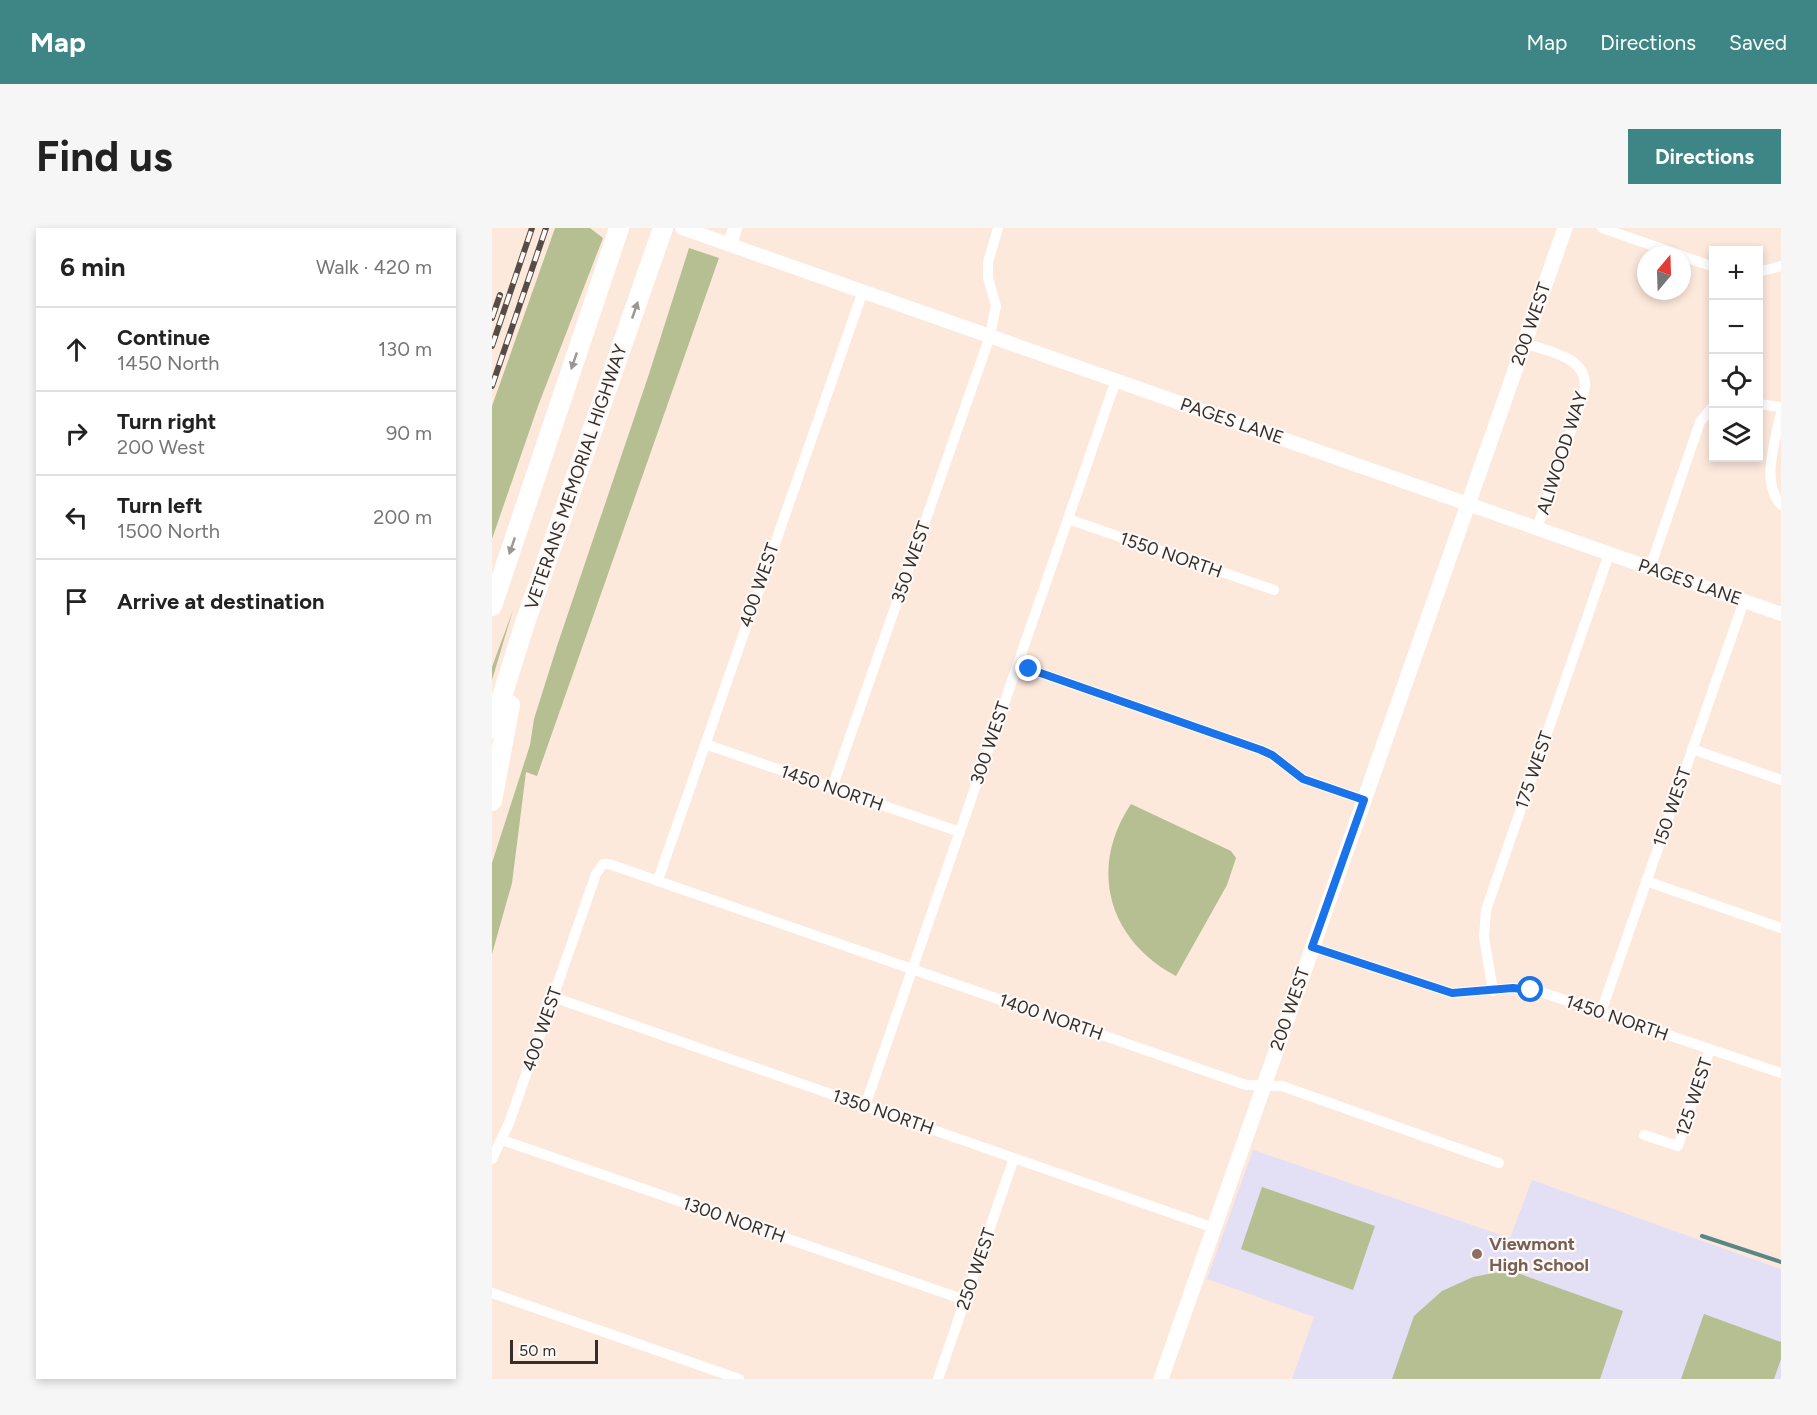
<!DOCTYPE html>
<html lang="en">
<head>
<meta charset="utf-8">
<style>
  :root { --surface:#fff; --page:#f6f6f6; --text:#222; --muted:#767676; --line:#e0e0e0; --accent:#3d8685 }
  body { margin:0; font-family:Figtree,sans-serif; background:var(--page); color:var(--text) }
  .controls { position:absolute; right:18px; top:18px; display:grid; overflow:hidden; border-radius:0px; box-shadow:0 3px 9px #0003 }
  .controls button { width:54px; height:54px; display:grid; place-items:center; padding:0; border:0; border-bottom:2px solid var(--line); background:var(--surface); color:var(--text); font:30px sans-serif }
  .compass { position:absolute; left:1145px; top:18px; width:54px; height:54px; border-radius:50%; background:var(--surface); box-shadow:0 3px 9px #0003; rotate:19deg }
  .scale { position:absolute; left:18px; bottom:15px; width:88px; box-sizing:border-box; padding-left:6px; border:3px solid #352d29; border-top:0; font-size:16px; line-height:21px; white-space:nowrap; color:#352d29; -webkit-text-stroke:4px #fdf9f6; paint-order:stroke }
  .stop { position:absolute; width:18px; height:18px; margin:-14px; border:4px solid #1a73e8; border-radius:50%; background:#fff }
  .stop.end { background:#1a73e8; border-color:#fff; box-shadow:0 2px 6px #0008 }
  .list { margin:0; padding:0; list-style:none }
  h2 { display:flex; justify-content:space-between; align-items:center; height:78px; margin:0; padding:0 24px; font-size:26px }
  h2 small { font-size:20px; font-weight:400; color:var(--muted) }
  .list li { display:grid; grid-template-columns:39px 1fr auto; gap:18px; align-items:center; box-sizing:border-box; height:84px; padding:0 24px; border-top:2px solid var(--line) }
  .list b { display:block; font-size:22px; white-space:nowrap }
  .list p { margin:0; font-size:20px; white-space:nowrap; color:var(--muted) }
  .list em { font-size:20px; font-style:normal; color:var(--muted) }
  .icon { flex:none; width:33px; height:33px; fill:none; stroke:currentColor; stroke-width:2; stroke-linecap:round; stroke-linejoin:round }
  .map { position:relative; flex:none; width:1289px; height:1151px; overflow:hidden; border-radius:0px }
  header { display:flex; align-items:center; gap:36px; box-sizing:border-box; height:84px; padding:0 30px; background:var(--accent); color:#fff }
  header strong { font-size:28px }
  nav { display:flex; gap:33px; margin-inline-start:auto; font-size:21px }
  .intro { display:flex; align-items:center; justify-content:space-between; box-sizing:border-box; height:144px; padding:0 36px }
  h1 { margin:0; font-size:42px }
  .button { padding:15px 27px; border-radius:0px; background:var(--accent); color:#fff; font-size:21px; font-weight:700 }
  main { display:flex; gap:36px; padding:0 36px }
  aside { flex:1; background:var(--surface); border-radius:0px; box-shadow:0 3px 9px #0003 }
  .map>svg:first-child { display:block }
  .education { fill:#e3dff5 }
  .green { fill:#b5bf92 }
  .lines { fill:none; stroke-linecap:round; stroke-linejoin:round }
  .stream { stroke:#5a8786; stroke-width:4 }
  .minor { stroke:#fff; stroke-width:10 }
  .tertiary { stroke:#fff; stroke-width:14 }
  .secondary { stroke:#fff; stroke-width:15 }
  .motorway { stroke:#fff; stroke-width:20 }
  .rail-casing { stroke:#564c47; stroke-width:6 }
  .rail { stroke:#fdf9f6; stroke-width:4; stroke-dasharray:11; stroke-linecap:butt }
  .oneway { fill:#9a9694 }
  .route { stroke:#1a73e8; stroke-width:8 }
  .education-dot { fill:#8d6e63; stroke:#fdf9f6; stroke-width:2 }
  .labels { text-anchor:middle; stroke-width:4.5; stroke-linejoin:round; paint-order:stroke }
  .street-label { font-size:18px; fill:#352d29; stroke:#fdf9f6 }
  .education-label { font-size:18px; font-weight:bold; fill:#785e54; stroke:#fdf9f6; text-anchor:start }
</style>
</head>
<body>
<header>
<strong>Map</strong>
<nav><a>Map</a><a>Directions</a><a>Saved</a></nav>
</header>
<div class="intro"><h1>Find us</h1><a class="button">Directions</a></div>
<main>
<aside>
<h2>6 min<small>Walk · 420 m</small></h2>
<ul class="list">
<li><svg class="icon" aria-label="ahead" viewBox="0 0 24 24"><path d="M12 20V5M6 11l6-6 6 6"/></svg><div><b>Continue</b><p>1450 North</p></div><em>130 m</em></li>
<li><svg class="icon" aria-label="right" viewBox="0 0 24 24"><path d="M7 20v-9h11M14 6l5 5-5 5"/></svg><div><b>Turn right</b><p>200 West</p></div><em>90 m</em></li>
<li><svg class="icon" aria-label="left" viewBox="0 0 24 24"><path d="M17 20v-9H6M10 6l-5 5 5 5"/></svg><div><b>Turn left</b><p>1500 North</p></div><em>200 m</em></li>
<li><svg class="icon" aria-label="arrive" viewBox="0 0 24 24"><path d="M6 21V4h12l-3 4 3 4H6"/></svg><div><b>Arrive at destination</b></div></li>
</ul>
</aside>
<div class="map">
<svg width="1289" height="1151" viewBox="0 0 1289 1151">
  <rect width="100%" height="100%" fill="#fde8dc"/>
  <path class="education" d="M761 922 1018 1010 1040 952 1289 1041V1151H800L822 1089 715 1051Z"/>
  <path class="green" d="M63 0H98L111 10 46 178 0 311V178Z
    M197 20 227 30 45 548 34 544 20 655 0 726V635L38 517 42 491 65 418 157 146Z
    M21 382 0 452V439Z
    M639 576 739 623 744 630 735 657 684 748C616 712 596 640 639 576Z
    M770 959 883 998 861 1062 749 1021Z
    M1017 1042 1131 1083 1108 1151H900L922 1088 950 1063 981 1049Z
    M1212 1086 1289 1114V1131L1282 1151H1189Z"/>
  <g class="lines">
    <path class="stream" d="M1210 1008 1289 1034"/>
    <path class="minor" d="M1110 0 1188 27
      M1190 28 1222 39
      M1266 44 1289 38
      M1032 115C1057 124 1100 129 1092 165L1045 300
      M1266 176 1289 179
      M1289 184C1284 213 1268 252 1289 277
      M576 291 782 362
      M1158 340 1208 194 1222 177
      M525 437 769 522 780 527 811 551 872 572
      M213 516 468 604
      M1200 521 1289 552
      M340 560 498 108 504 78 496 50V34L506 0
      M166 652 371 63
      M1154 653 1289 700
      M820 719 960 765 1021 760 1049 764 1289 845
      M1001 763 992 709 994 682 1117 326
      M61 769 722 1000
      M1109 784 1252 373
      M373 878 624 152
      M1152 907 1186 918 1218 821
      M10 912 473 1072
      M0 931 17 895 104 646 111 636H117L754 857 790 858 1007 935
      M0 1065 247 1151
      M446 1151 522 930"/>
    <path class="tertiary" d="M190 0 1289 386
      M238 17 243 0"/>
    <path class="secondary" d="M669 1151 1073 0"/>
    <path class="motorway" d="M0 378 127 0
      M0 500 33 395 171 0
      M0 573 18 477"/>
    <g class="rail-casing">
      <path id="rail" d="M0 90 8 67
        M0 118 40 0
        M0 158 54 0"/>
    </g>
    <use href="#rail" class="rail"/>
  </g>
  <defs><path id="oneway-solid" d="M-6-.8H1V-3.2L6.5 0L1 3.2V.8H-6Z" transform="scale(1.5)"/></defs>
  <g class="oneway">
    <use href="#oneway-solid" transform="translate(143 82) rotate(-71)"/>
    <use href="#oneway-solid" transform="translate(82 133) rotate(109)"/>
    <use href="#oneway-solid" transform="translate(20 318) rotate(109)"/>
  </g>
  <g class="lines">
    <path class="route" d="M537 441 769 522 780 527 811 551 872 572 820 719 960 765 1021 760 1039 762"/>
  </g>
  <circle class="education-dot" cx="985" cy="1026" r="6"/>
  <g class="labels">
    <g class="street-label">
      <text transform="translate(1039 96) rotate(-71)" y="6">200 WEST</text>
      <text transform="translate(740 193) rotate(19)" y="6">PAGES LANE</text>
      <text transform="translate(1070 225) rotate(-72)" y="6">ALIWOOD WAY</text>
      <text transform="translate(84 249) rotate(-71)" y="6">VETERANS MEMORIAL HIGHWAY</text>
      <text transform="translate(679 327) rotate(19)" y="6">1550 NORTH</text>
      <text transform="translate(419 334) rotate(-71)" y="6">350 WEST</text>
      <text transform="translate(1198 354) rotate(19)" y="6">PAGES LANE</text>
      <text transform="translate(267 357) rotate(-71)" y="6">400 WEST</text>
      <text transform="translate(498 515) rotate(-71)" y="6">300 WEST</text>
      <text transform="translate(1042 542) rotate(-71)" y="6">175 WEST</text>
      <text transform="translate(340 560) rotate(19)" y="6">1450 NORTH</text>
      <text transform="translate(1180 579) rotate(-71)" y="6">150 WEST</text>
      <text transform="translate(798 781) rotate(-71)" y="6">200 WEST</text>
      <text transform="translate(559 789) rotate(19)" y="6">1400 NORTH</text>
      <text transform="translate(1125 790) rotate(19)" y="6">1450 NORTH</text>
      <text transform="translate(50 801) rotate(-71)" y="6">400 WEST</text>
      <text transform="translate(1202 869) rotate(-72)" y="6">125 WEST</text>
      <text transform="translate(391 884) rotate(19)" y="6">1350 NORTH</text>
      <text transform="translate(242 992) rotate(19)" y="6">1300 NORTH</text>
      <text transform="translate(484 1041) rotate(-71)" y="6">250 WEST</text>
    </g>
    <g class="education-label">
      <text x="997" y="1022">Viewmont<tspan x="997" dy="21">High School</tspan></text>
    </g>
  </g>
</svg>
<div class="controls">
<button>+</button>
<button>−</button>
<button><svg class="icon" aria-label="locate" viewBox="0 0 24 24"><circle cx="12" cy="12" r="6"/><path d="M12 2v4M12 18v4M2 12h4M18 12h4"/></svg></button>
<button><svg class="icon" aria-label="layers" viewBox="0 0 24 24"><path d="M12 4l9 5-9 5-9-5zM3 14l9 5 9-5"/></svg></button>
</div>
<svg class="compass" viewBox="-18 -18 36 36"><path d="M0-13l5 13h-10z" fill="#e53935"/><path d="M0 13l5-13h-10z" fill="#767676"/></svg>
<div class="scale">50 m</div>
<div class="stop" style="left:1039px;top:762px"></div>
<div class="stop end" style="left:537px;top:441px"></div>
</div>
</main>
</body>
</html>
